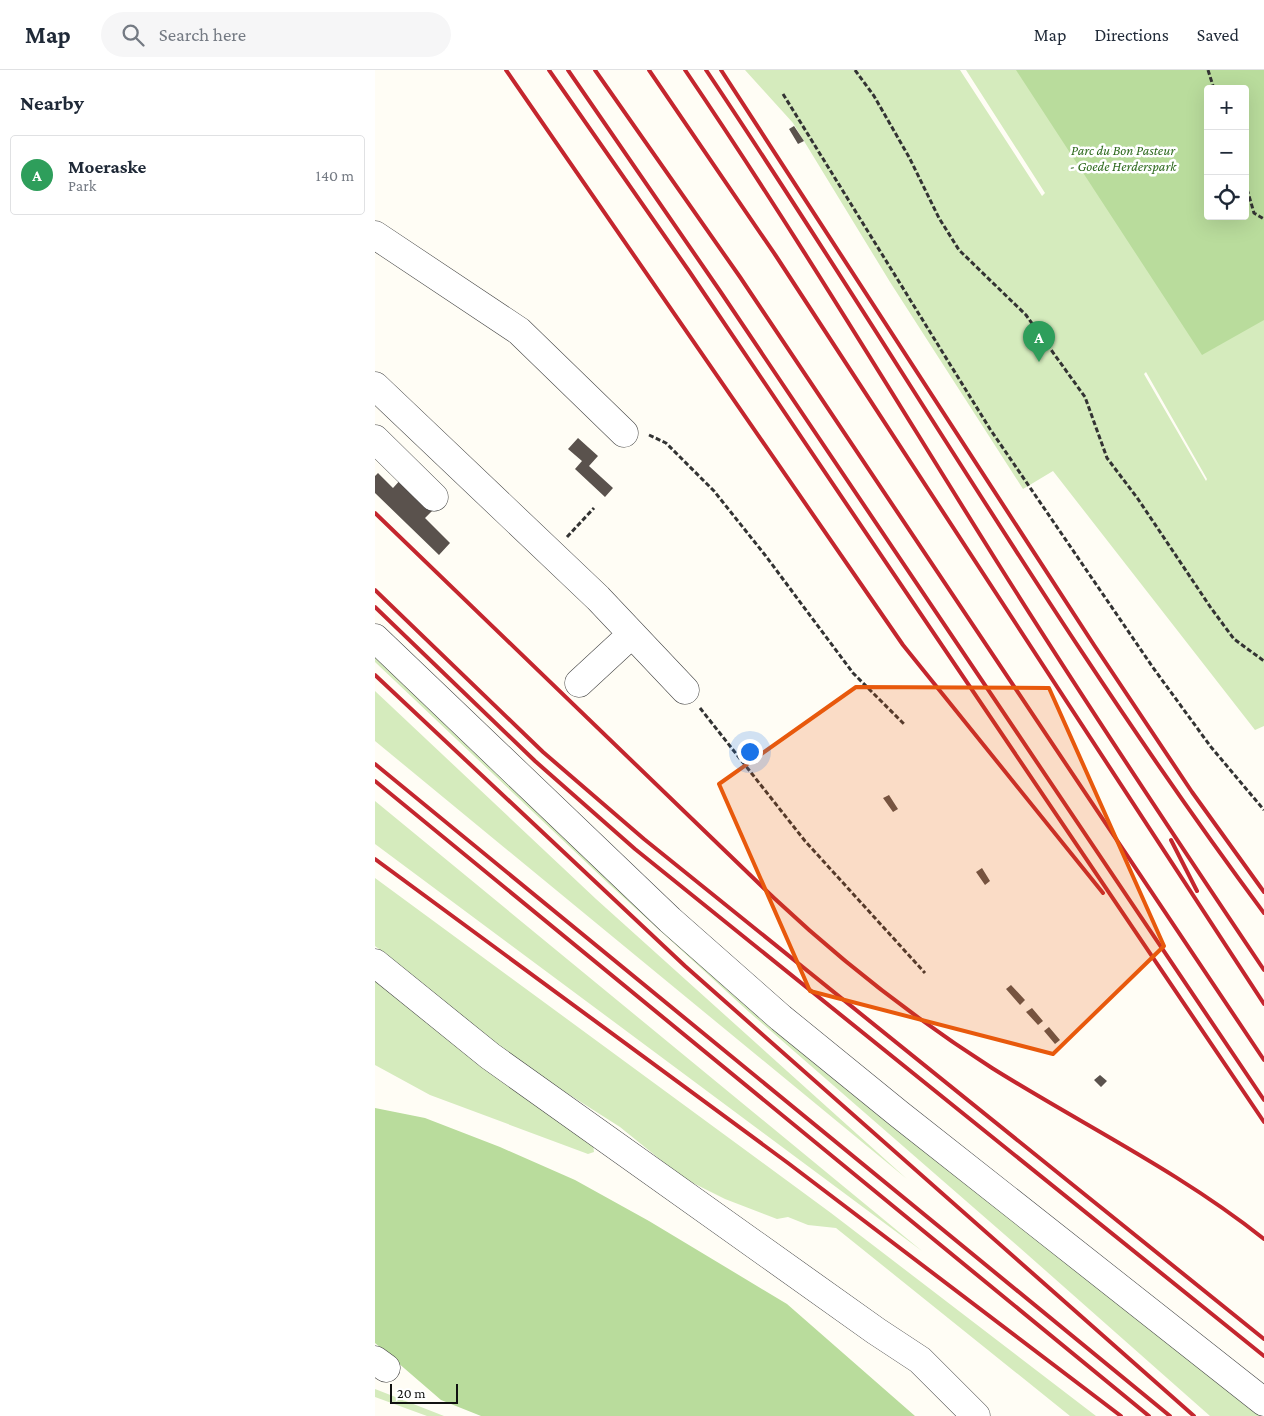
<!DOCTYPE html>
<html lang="en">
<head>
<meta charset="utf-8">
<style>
  :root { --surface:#fff; --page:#f6f6f7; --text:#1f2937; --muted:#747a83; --line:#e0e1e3; --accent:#db2777 }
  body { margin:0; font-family:"Crimson Pro",serif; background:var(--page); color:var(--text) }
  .controls { position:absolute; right:15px; top:15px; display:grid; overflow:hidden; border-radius:5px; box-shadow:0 5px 20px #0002 }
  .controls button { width:45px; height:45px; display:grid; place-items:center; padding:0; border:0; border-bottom:1px solid var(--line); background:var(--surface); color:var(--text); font:25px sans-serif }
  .scale { position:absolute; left:15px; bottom:12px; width:68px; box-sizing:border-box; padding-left:5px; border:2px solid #111; border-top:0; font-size:14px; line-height:18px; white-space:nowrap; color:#111; -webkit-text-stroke:4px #fff; paint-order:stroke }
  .you { position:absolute; left:374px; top:681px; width:18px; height:18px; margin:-12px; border:4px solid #fff; border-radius:50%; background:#1a73e8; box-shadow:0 0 0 8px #1a73e833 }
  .badge { display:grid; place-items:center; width:32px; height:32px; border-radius:50%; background:var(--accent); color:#fff; font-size:16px; font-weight:700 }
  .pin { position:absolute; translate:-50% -41px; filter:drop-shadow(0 1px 2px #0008) }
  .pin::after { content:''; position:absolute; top:26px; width:18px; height:15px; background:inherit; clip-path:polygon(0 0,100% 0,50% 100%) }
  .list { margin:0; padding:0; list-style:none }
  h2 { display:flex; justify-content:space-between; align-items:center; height:65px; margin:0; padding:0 20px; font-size:21px }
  h2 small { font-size:16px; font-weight:400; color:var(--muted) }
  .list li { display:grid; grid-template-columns:32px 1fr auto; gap:15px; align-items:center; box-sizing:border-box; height:80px; margin:0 10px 10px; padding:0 10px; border:1px solid var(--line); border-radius:5px }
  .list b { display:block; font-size:19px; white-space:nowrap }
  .list p { margin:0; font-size:16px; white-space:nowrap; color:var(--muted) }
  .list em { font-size:16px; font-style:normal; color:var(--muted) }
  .icon { flex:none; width:28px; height:28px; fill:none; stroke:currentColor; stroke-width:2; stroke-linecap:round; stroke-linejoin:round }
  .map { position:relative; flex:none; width:889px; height:1346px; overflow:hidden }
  header { display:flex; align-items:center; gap:30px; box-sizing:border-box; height:70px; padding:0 25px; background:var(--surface); border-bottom:1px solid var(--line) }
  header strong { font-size:24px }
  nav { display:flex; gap:28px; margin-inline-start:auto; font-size:18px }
  .search { width:350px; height:45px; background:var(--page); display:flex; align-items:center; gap:12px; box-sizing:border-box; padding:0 18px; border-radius:28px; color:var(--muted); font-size:19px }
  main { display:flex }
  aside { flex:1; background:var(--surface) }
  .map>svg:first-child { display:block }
  .green { fill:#d5ebbd; fill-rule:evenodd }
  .forest { fill:#b9dc9c; fill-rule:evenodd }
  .building { fill:#5a524d }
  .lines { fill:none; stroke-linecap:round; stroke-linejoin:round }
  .minor-casing { stroke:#444; stroke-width:29 }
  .path { stroke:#333; stroke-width:3; stroke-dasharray:5 2.5; stroke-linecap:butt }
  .minor { stroke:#fff; stroke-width:28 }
  .rail { stroke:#c4262e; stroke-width:4 }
  .marked { fill:#e8590c; fill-opacity:0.2; stroke:#e8590c; stroke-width:4; stroke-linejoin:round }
  .labels { text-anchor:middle; stroke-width:5; stroke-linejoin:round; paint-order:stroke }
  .park-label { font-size:14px; font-style:italic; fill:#2f6b1f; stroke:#fff }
</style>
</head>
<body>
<header>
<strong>Map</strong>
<div class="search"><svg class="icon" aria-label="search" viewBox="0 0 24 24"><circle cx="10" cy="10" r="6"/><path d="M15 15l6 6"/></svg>Search here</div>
<nav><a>Map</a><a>Directions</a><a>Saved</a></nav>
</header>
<main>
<aside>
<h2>Nearby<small></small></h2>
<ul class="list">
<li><span class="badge" style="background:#2e9e5b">A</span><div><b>Moeraske</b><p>Park</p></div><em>140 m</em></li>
</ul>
</aside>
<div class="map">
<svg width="889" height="1346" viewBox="0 0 889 1346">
  <rect width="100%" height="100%" fill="#fffdf5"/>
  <path class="green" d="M370 0H585L667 126 670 123 591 0H889V656L880 660 678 401 648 419 515 212 418 53ZM833 19H870V146H833ZM771 302 832 409 831 411 769 304Z
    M0 584 356 923 889 1346H835L645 1178 374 942 234 814 0 592Z
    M0 621 221 829 532 1109 0 671Z
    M0 731 547 1181 0 774Z
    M0 808 456 1143 721 1346H695L461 1158 433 1155 413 1147 402 1149 350 1129 308 1108 245 1057 154 999 85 947 51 916 0 876Z
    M0 908C42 943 83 980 127 1012 158 1033 189 1051 218 1075L219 1082 213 1084 55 1025 0 995Z
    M0 1319 69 1346H52L0 1327Z"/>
  <path class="forest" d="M641 0H889V250L827 285ZM833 19H870V146H833Z
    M0 1038 50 1048 125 1077 200 1110 274 1151 412 1234 540 1346H106L66 1330 0 1273Z"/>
  <path class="building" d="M419 56 429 71 423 74 414 59Z
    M203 368 223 386 214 396 238 418 230 427 200 399 207 391 193 379Z
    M3 403 18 418 28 407 60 438 50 448 75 473 64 485 0 423V406Z
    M514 725 523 739 518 742 508 728Z
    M607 798 615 811 610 815 601 802Z
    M636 915 650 930 645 935 631 919Z
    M657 938 668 951 663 955 651 942Z
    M674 957 685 970 680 974 669 961Z
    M725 1005 732 1011 726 1017 719 1010Z"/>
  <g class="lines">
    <g class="minor-casing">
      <path id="minor" d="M0 165 144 261 249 363
        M0 316 223 528 310 620
        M0 369 59 427
        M0 568 295 850 406 948 524 1044 889 1332
        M204 613 257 564
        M0 893 115 986 501 1261 545 1290 601 1346
        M0 1290 11 1298"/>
    </g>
    <path class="path" d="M480 0 499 26 534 87 564 148 584 180 651 245 710 327 732 388 763 429 836 538 859 569 889 591
      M833 0 839 19
      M408 24 615 359 779 599 836 677 889 740
      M870 112 879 143 889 149
      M274 365 291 373 339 421 390 485 478 603 530 655
      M192 467 219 438
      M325 638 430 771 550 903"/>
    <use href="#minor" class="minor"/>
    <path class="rail" d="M131 0 528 575 728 823
      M174 0 314 201 889 1052
      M193 0 345 221 889 1030
      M220 0 365 207 889 990
      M274 0 401 186 889 934
      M310 0C420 162 520 329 624 495 710 632 799 766 889 900
      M331 0C519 280 688 573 889 843
      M346 0 719 575 817 722 889 822
      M0 443 399 828C467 892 539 948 617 998 708 1055 805 1102 889 1169
      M0 520 168 682 269 769 889 1269
      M0 537 160 691 260 779 889 1286
      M0 605 310 896 819 1346
      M0 694 795 1346
      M0 711 774 1346
      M796 770 822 821
      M0 789 413 1093 746 1346"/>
  </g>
  <path class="marked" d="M481 617 674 618 789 876 678 984 435 921 344 714Z"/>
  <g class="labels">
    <g class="park-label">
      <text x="748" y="85">Parc du Bon Pasteur<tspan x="748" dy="16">- Goede Herderspark</tspan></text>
    </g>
  </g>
</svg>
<div class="controls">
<button>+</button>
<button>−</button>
<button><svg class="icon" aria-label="locate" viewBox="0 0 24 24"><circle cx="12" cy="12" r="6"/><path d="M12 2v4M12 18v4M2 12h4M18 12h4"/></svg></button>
</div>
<div class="scale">20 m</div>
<div class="you"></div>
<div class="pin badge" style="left:664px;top:292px;background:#2e9e5b">A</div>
</div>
</main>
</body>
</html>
